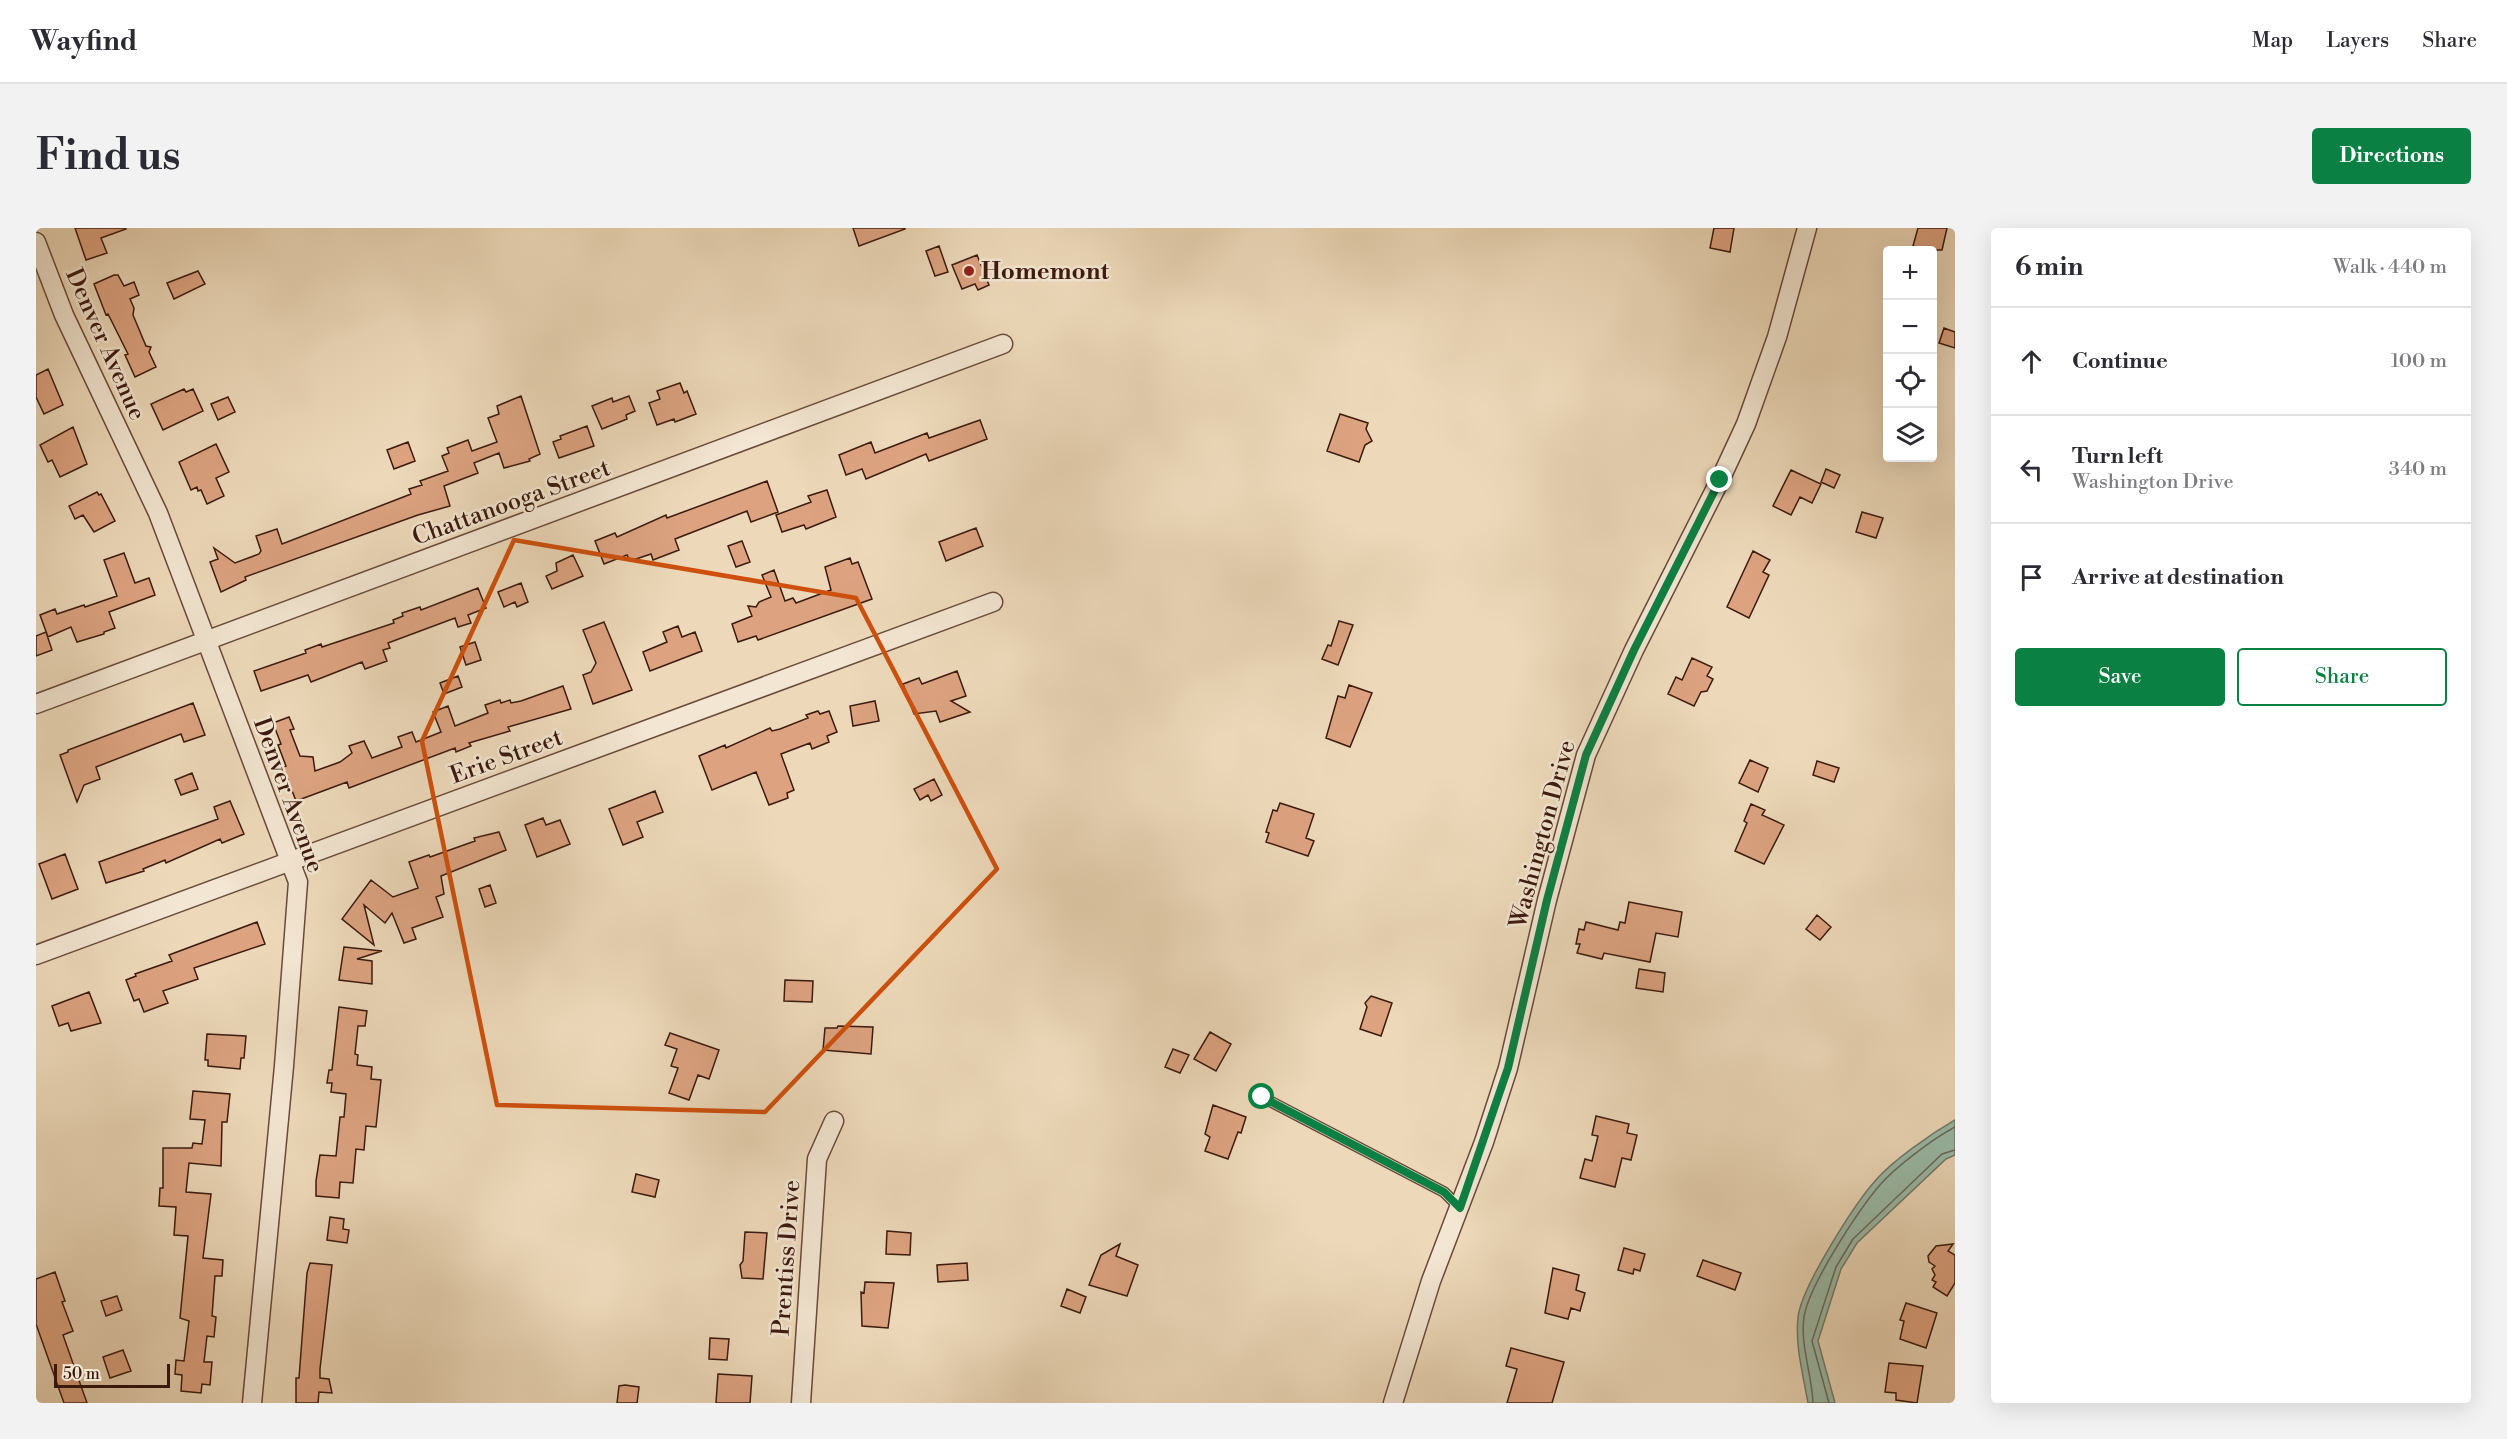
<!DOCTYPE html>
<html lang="en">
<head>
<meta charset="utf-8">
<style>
  :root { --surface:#fff; --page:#f2f2f3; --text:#2b2b33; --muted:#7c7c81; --line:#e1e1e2; --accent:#0b8043 }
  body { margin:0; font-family:"Libre Bodoni",serif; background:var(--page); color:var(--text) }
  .controls { position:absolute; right:18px; top:18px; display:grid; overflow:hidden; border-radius:6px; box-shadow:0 6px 24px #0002 }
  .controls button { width:54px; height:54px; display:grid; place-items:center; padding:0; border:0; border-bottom:2px solid var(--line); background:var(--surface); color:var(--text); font:30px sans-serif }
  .scale { position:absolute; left:18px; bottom:15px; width:116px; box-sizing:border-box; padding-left:6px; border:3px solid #3b1a0e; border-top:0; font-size:16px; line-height:21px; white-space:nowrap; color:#3b1a0e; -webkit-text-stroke:4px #f3e6d2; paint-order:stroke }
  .stop { position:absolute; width:18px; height:18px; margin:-14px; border:4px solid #0b8043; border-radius:50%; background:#fff }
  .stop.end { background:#0b8043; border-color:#fff; box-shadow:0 2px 6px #0008 }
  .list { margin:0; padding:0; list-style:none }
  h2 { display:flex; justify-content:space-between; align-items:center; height:78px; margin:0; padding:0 24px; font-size:26px }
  h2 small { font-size:20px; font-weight:400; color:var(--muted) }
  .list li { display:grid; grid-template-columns:39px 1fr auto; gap:18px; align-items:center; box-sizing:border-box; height:108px; padding:0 24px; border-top:2px solid var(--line) }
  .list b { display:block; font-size:22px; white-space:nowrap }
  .list p { margin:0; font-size:20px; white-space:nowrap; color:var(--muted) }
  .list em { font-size:20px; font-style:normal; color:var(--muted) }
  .actions { display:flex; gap:12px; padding:18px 24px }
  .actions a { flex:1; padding:14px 0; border:2px solid var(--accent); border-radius:6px; text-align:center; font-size:21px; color:var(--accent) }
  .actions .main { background:var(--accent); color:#fff }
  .icon { flex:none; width:33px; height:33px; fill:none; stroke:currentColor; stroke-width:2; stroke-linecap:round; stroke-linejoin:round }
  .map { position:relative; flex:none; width:1919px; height:1175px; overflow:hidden; border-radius:6px }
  header { display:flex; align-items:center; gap:36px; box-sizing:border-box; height:84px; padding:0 30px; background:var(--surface); border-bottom:2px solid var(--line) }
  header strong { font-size:28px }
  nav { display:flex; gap:33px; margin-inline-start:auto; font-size:21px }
  .intro { display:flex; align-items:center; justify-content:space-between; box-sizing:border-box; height:144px; padding:0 36px }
  h1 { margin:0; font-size:42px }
  .button { padding:15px 27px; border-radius:6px; background:var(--accent); color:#fff; font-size:21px; font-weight:700 }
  main { display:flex; gap:36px; padding:0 36px }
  aside { flex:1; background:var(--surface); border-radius:6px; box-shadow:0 6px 24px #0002 }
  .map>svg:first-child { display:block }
  .water { fill:#9abba9; stroke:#747b6b; stroke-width:1.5 }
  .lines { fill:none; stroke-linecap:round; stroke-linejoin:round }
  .shore { stroke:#6a6a5c; stroke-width:1.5 }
  .building { fill:#dda381; stroke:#3b1a0e; stroke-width:1.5 }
  .lane-casing { stroke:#684a39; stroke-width:12 }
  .street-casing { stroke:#684a39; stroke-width:21 }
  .lane { stroke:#f3e6d2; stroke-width:9 }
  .street { stroke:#f3e6d2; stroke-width:18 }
  .route { stroke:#0b8043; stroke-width:8 }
  .marked { fill:none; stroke:#ce500c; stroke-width:4.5; stroke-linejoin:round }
  .poi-dot { fill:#8f2418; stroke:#f3e6d2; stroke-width:2 }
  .labels { text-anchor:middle; stroke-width:5; stroke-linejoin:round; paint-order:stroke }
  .poi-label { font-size:24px; font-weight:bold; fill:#3b1a0e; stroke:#f3e6d2; text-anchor:start }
  .street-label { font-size:24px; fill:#3b1a0e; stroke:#f3e6d2 }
</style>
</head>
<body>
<header>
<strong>Wayfind</strong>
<nav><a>Map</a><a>Layers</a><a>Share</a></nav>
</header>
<div class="intro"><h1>Find us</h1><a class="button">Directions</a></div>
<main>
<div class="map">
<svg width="1919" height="1175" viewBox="0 0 1919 1175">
  <rect width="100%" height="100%" fill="#edd9ba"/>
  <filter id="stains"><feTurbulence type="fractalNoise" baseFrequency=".00333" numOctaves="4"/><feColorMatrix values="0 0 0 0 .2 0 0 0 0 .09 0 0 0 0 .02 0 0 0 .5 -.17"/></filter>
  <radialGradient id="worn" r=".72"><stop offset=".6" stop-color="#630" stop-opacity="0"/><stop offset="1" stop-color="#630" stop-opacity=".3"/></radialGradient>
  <path class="water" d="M1919 892V927L1910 931 1821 1015 1805 1041 1782 1113 1799 1175H1772C1767 1146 1759 1118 1762 1089 1766 1058 1818 977 1839 953 1857 932 1895 906 1919 892Z"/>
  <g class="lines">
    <path class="shore" d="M1777 1175C1776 1146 1764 1118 1768 1089 1773 1057 1822 983 1843 958 1859 939 1897 911 1919 899
      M1793 1175 1776 1113 1800 1039 1817 1011 1906 926 1919 922"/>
  </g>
  <path class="building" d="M39 0H89L90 1 65 10 71 25 50 32Z
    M817 0H869V1L823 18Z
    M1678 0H1698L1694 24 1674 20Z
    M1882 0H1911L1906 22H1880L1881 19 1877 18Z
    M903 18 912 44 899 48 890 23Z
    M941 27 953 57 942 62 939 56 926 61 916 37Z
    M162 43 169 56 138 71 131 55Z
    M78 47H82L88 58 98 54 103 67 94 71 98 80 97 87 110 118 115 119 113 124 120 139 99 149 89 127 92 126 72 86 70 87 58 56Z
    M1908 100 1919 104V120L1903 115Z
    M12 141 27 177 8 186 0 169V147Z
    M644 155 648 165 651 163 660 186 639 194 638 191 621 197 613 175 624 171 621 163Z
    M148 161 150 164 157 161 167 183 127 202 115 176Z
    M485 168 504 226 493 231 494 233 468 240 463 225 438 235 442 245 408 258 414 278 382 287 209 349 210 352 185 364 174 334 182 331 178 320 199 335 223 326 225 323 220 308 241 301 246 316 375 266 373 261 386 257 384 253 412 243 406 228 413 225 411 220 432 212 436 223 461 214 452 190 463 186 461 178Z
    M593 168 599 183 590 187 591 191 566 201 556 178 576 170 577 174Z
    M192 169 199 184 182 192 175 176Z
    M1304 186 1332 195 1330 201 1336 213 1329 217 1323 234 1291 223Z
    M944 192 951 211 893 233 890 226 830 251 826 241 810 247 803 227 835 214 839 225 891 205 893 210Z
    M551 198 558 218 523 230 517 214 525 211 524 208Z
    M37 199 51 236 24 249 16 232 12 234 4 217Z
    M372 214 379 233 358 241 351 222Z
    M180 216 193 244 180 250 188 268 171 276 165 262 162 263 161 259 155 262 143 234Z
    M1790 241 1804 247 1798 260 1785 254Z
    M1755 242 1785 256 1776 275 1764 269 1755 287 1737 278Z
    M731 253 742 284 715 294 711 283 639 311 643 322 617 332 615 326 594 333 591 327 568 336 559 313 579 305 581 309 630 287 631 290Z
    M791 262 800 289 770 301 768 297 746 304 740 287 775 274 772 268Z
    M61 264 63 267 65 266 79 293 58 304 47 287 39 291 33 278Z
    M1826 284 1847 290 1840 310 1820 304Z
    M940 300 947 318 910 333 903 314Z
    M706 313 714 334 700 339 692 318Z
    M1717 323 1734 332 1727 344 1733 347 1713 390 1691 379Z
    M88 325 99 355 113 350 119 367 73 384 79 400 68 404V406L41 414 35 399 12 409 4 387 19 381 21 386 48 377 49 379 81 368 68 332Z
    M537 327 547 348 516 361 510 348 521 343 520 335Z
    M814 330 816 336 822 334 836 371 722 412 720 408 702 414 696 396 716 388 712 378 720 379 723 374 735 369 726 347 738 342 749 373 757 370 760 375 795 362 789 339Z
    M485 355 492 374 481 379 479 374 468 379 462 364Z
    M442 360 450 380 432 387 435 395 422 399 419 390 352 415 354 420 347 422 351 433 329 441 326 434 275 454 272 447 225 463 218 443 270 425 269 422 285 416 286 419 358 395 357 392 367 388 366 385 384 379 385 382Z
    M1303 393 1317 397 1302 437 1286 431 1292 417 1295 418Z
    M568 394 596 462 557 476 547 447 555 444 560 435 547 402Z
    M642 398 646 409 659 404 666 423 614 443 607 424 631 414 627 404Z
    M10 404 16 422 0 428V408Z
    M439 414 445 432 430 437 424 419Z
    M1656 430 1676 439 1671 448 1677 451 1671 463 1665 464 1658 478 1632 466 1640 449 1646 452Z
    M921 443 930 468 915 473 934 484 904 494 900 483 878 486 867 456 883 450 886 456Z
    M422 448 426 459 408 466 404 455Z
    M1313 457 1336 465 1314 519 1290 510 1302 468 1309 470Z
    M527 458 535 481 472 499 474 503 433 515 435 518 420 524 419 520 313 560 311 554 260 573 247 539 250 538 242 517 245 516 237 495 253 489 258 501 254 502 264 528 277 529 279 543 304 534 316 525 313 518 328 513 336 530 366 519 362 509 376 504 380 514 405 504 397 484 412 478 419 498 452 485 449 477 464 472 465 475 474 472 475 475 485 473Z
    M839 473 843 493 817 498 814 478Z
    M157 475 169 507 148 514 145 506 60 539 64 551 48 557 41 574 24 527 32 524V522Z
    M782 483 784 486 793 483 801 504 791 508 793 514 776 521 774 515 745 526 758 562 751 565 752 570 733 577 720 544 676 562 663 528 689 517 690 520 734 500 736 503 744 501 772 490 770 487Z
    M1714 532 1732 540 1722 564 1703 555Z
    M1781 533 1803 540 1798 554 1777 547Z
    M156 545 162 561 145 567 139 552Z
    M898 551 906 567 895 573 892 567 884 572 878 561Z
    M619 563 627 584 601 594 607 609 587 617 573 581Z
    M194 573 208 606 186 615 184 611 130 635 129 632 107 641 108 643 70 655 63 634 182 591 178 579Z
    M1244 575 1278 586 1270 610 1278 613 1272 628 1230 614 1233 605 1230 604 1237 582 1241 583Z
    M1715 576 1729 582 1726 587 1748 597 1728 636 1699 623 1711 595 1708 593Z
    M507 590 510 597 524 592 534 616 501 629 489 597Z
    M463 604 470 622 405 648 408 666 400 669 407 689 376 700 380 711 368 715 356 685 349 695 328 677 338 717 306 691 335 652 357 669 382 660 373 634 393 627 394 629 439 613 438 610Z
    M29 626 42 661 16 671 3 636Z
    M454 657 460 675 449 679 443 661Z
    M1593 674 1646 684 1642 709 1620 705 1614 734 1568 725 1566 731 1541 725 1544 716H1540L1543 701 1548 702 1550 694 1582 702 1584 694 1589 695Z
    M1781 687 1795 699 1784 712 1770 701Z
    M221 694 229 716 158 740 162 751 127 763 132 775 108 784 103 771 98 773 90 752 100 748 99 746 136 733 133 727Z
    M308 719 346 723 321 731 336 733V756L303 752Z
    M1603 741 1629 745 1627 764 1600 760Z
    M749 752 777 753 776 774 748 773Z
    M53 764 65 795 35 803 32 795 23 798 16 778Z
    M1335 768 1356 775 1345 808 1324 801 1331 779 1329 775Z
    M303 779 331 783 329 798H322L319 826 322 827 321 837 336 839 335 851 345 852 340 899 330 898 328 922 320 921 317 955 304 954 303 970 280 968V953L284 927 300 928 304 889H308L310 866 295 864 296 855H291L293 842H296Z
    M802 798 837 799 835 826 787 822 789 800H801Z
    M1174 804 1195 816 1180 843 1158 831Z
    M634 805 683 822 673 851 662 847 653 872 633 865 642 840 635 838 641 821 629 817Z
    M171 806 210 808 208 830H205L204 841 172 838V832H169Z
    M1137 821 1153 827 1144 845 1129 839Z
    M157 863 194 866 191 894H186L185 938 153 935 150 964 175 966 167 1030 187 1032 186 1048H179L176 1088 180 1089 178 1109 171 1108 168 1134H176L174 1157 166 1156 165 1165 145 1163 146 1147 139 1146 140 1132 148 1133 153 1093 144 1090 152 1008 138 1007 140 979 123 978 124 960H127V920H156L157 915 166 916 169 892 154 891Z
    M1177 877 1210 889 1205 905 1202 904 1192 931 1169 923 1174 909 1169 906Z
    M1560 888 1593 896 1591 905 1601 907 1595 932 1586 930 1579 959 1544 950 1549 931 1556 933 1562 908 1556 907Z
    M600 946 623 952 619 969 596 964Z
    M294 989 308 991 307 1001 313 1002 311 1015 291 1012Z
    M851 1003 875 1005 874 1027 850 1026Z
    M709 1004 731 1005 727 1051 706 1050 704 1037 707 1033Z
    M1084 1016 1080 1028 1102 1037 1091 1068 1053 1057 1065 1027Z
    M1917 1016 1912 1023 1919 1027V1055L1911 1068 1897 1059 1900 1054 1896 1052 1899 1047 1896 1041 1899 1038 1893 1034 1892 1028 1900 1018Z
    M1588 1020 1609 1026 1604 1043 1598 1041 1597 1046 1582 1042Z
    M1667 1032 1705 1045 1699 1062 1661 1048Z
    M274 1035 296 1037 284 1141V1150L293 1151 296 1165 283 1164 282 1175H260V1150H263L271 1045Z
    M931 1035 932 1052 902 1054 901 1037Z
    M1517 1040 1543 1047 1540 1062 1549 1065 1544 1083 1535 1080 1532 1091 1509 1085Z
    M19 1044 29 1073 26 1074 37 1103 27 1107 51 1175H28L0 1096V1051Z
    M829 1054 858 1055 852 1100 826 1098 825 1064 828 1065Z
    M1031 1061 1050 1069 1044 1085 1025 1078Z
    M81 1068 86 1082 70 1088 65 1073Z
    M1870 1075 1901 1085 1890 1120 1864 1111 1868 1093 1864 1092Z
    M674 1110 693 1111 691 1132 673 1131Z
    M1475 1120 1528 1134 1516 1175H1471L1481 1141 1470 1138Z
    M87 1122 95 1143 74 1150 67 1129Z
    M1853 1135 1887 1138 1881 1175 1860 1172V1165L1849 1164Z
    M682 1146 716 1148 714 1175H680Z
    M589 1157 603 1159 601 1175H581L583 1158Z"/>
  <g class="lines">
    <g class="lane-casing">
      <path id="lane" d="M1226 869 1408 964 1424 980"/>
    </g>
    <g class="street-casing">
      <path id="street" d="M0 14 28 87 122 285 262 654 248 838 216 1175
        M0 476 967 116
        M0 727 957 374
        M765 1175 781 931 798 893
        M1357 1175 1395 1053 1448 914 1472 840 1511 672 1550 527 1598 422 1684 252 1710 196 1741 109 1771 0"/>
    </g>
    <use href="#lane" class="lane"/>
    <use href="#street" class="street"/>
  </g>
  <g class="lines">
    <path class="route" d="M1226 869 1408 964 1424 980 1472 840 1511 672 1550 527 1598 422 1684 252"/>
  </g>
  <path class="marked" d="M478 312 820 370 961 641 729 884 461 877 386 513Z"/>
  <circle class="poi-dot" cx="933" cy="43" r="6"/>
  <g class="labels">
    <g class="poi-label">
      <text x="945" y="51">Homemont</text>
    </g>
    <g class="street-label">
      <text transform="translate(70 116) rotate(66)" y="8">Denver Avenue</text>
      <text transform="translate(475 274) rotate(-20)" y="8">Chattanooga Street</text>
      <text transform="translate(470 528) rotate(-20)" y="8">Erie Street</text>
      <text transform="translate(253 567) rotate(70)" y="8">Denver Avenue</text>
      <text transform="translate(1506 606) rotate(-75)" y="8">Washington Drive</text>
      <text transform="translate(750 1030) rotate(-86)" y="8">Prentiss Drive</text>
    </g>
  </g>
  <rect width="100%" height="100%" filter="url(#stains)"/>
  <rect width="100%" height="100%" fill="url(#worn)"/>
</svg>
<div class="controls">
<button>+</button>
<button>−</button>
<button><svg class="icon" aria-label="locate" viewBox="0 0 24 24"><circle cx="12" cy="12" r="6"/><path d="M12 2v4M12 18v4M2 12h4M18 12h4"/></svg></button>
<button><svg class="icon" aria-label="layers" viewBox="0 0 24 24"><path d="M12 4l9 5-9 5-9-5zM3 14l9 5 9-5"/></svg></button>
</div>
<div class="scale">50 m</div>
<div class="stop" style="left:1226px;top:869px"></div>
<div class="stop end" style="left:1684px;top:252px"></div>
</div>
<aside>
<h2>6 min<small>Walk · 440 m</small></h2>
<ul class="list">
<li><svg class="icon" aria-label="ahead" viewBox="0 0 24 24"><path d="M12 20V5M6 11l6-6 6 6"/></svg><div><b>Continue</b></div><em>100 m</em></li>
<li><svg class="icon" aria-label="left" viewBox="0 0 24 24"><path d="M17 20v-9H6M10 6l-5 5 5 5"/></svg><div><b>Turn left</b><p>Washington Drive</p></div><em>340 m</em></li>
<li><svg class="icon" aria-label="arrive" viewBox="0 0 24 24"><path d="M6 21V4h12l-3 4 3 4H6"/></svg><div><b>Arrive at destination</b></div></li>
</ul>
<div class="actions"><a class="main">Save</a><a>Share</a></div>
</aside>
</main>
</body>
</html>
